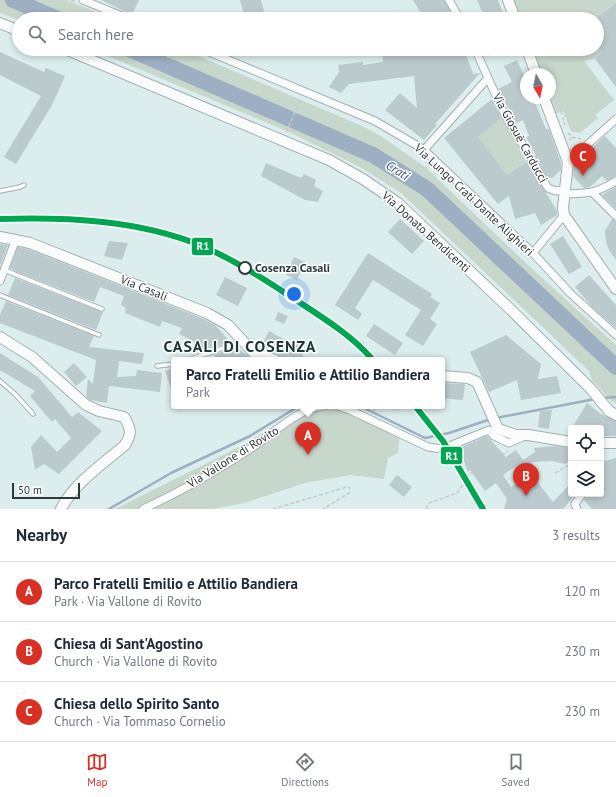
<!DOCTYPE html>
<html lang="en">
<head>
<meta charset="utf-8">
<style>
  :root { --surface:#fff; --page:#f2f2f3; --text:#1f2937; --muted:#747a83; --line:#e0e1e3; --accent:#d93025 }
  body { margin:0; font-family:"PT Sans",sans-serif; background:var(--page); color:var(--text) }
  .controls { position:absolute; right:12px; bottom:12px; display:grid; overflow:hidden; border-radius:4px; box-shadow:0 2px 6px #0003 }
  .controls button { width:36px; height:36px; display:grid; place-items:center; padding:0; border:0; border-bottom:1px solid var(--line); background:var(--surface); color:var(--text); font:20px sans-serif }
  .compass { position:absolute; left:520px; top:68px; width:36px; height:36px; border-radius:50%; background:var(--surface); box-shadow:0 2px 6px #0003; rotate:171deg }
  .scale { position:absolute; left:12px; bottom:10px; width:68px; box-sizing:border-box; padding-left:4px; border:2px solid #2e393a; border-top:0; font-size:11px; line-height:14px; white-space:nowrap; color:#2e393a; -webkit-text-stroke:3px #fff; paint-order:stroke }
  .you { position:absolute; left:294px; top:294px; width:14px; height:14px; margin:-10px; border:3px solid #fff; border-radius:50%; background:#1a73e8; box-shadow:0 0 0 6px #1a73e833 }
  .badge { display:grid; place-items:center; width:26px; height:26px; border-radius:50%; background:var(--accent); color:#fff; font-size:13px; font-weight:700 }
  .pin { position:absolute; translate:-50% -33px; filter:drop-shadow(0 1px 2px #0008) }
  .pin::after { content:''; position:absolute; top:21px; width:14px; height:12px; background:inherit; clip-path:polygon(0 0,100% 0,50% 100%) }
  .popup { position:absolute; left:171px; top:357px; width:274px; height:52px; box-sizing:border-box; display:grid; place-content:center; border-radius:4px; background:var(--surface); filter:drop-shadow(0 1px 3px #0005); font-size:13px; white-space:nowrap; color:var(--muted) }
  .popup b { font-size:15px; color:var(--text) }
  .popup::after { content:''; position:absolute; left:50%; top:100%; margin-left:-8px; border:8px solid transparent; border-top-color:var(--surface) }
  .list { margin:0; padding:0; list-style:none }
  h2 { display:flex; justify-content:space-between; align-items:center; height:52px; margin:0; padding:0 16px; font-size:17px }
  h2 small { font-size:13px; font-weight:400; color:var(--muted) }
  .list li { display:grid; grid-template-columns:26px 1fr auto; gap:12px; align-items:center; box-sizing:border-box; height:60px; padding:0 16px; border-top:1px solid var(--line) }
  .list b { display:block; font-size:15px; white-space:nowrap }
  .list p { margin:0; font-size:13px; white-space:nowrap; color:var(--muted) }
  .list em { font-size:13px; font-style:normal; color:var(--muted) }
  .icon { flex:none; width:22px; height:22px; fill:none; stroke:currentColor; stroke-width:2; stroke-linecap:round; stroke-linejoin:round }
  .map { position:relative; flex:none; width:616px; height:509px; overflow:hidden }
  .search { position:absolute; background:var(--surface); box-shadow:0 2px 6px #0003; left:12px; right:12px; top:12px; height:44px; display:flex; align-items:center; gap:10px; box-sizing:border-box; padding:0 14px; border-radius:22px; color:var(--muted); font-size:15px }
  .sheet { height:232px; background:var(--surface) }
  nav { display:flex; justify-content:space-around; align-items:center; box-sizing:border-box; height:56px; border-top:1px solid var(--line); background:var(--surface); font-size:11px; color:var(--muted) }
  nav a { display:grid; justify-items:center; gap:2px }
  nav .on { color:var(--accent) }
  .map>svg:first-child { display:block }
  .green { fill:#c7d7cb }
  .lines { fill:none; stroke-linecap:round; stroke-linejoin:round }
  .stream { stroke:#9dafc2; stroke-width:2.5 }
  .river { stroke:#9dafc2; stroke-width:16 }
  .building { fill:#bbcacd; fill-rule:evenodd }
  .lane-casing { stroke:#a2afaf; stroke-width:5.5 }
  .street-casing { stroke:#a2afaf; stroke-width:9 }
  .secondary-casing { stroke:#a2afaf; stroke-width:12 }
  .path { stroke:#c5caca; stroke-width:1.5; stroke-dasharray:4 2; stroke-linecap:butt }
  .lane { stroke:#fafcfc; stroke-width:3.5 }
  .street { stroke:#fafcfc; stroke-width:7 }
  .secondary { stroke:#fafcfc; stroke-width:10 }
  .rail-1-casing { stroke:#fff; stroke-width:9 }
  .rail-1 { stroke:#00a651; stroke-width:6 }
  .stop-dot { fill:#fff; stroke:#2e393a; stroke-width:2 }
  .labels { text-anchor:middle; stroke-width:3; stroke-linejoin:round; paint-order:stroke }
  .street-label { font-size:12px; fill:#2e393a; stroke:#fff }
  .stop-label { font-size:12px; font-weight:bold; fill:#2e393a; stroke:#fff; text-anchor:start }
  .water-label { font-size:13px; font-style:italic; fill:#3a557f; stroke:#fff }
  .district-label { font-size:16px; font-weight:bold; letter-spacing:1px; fill:#1d3637; stroke:#fff }
  .line-badge { stroke:#fff; stroke-width:1.5 }
  .badge-label { font-size:11px; text-anchor:middle; font-weight:bold; fill:#fff }
</style>
</head>
<body>
<div class="map">
<svg width="616" height="509" viewBox="0 0 616 509">
  <rect width="100%" height="100%" fill="#dceded"/>
  <path class="green" d="M0 0H66L114 19 19 20 0 13Z
    M512 0H616V3L594 19H520Z
    M597 46 602 52 595 59 584 61 614 100 595 115 598 118 580 133 571 131 563 111 554 114 549 98H550V74H540L531 49H597Z
    M91 49H182L362 126 381 136 425 167 529 266 616 345V403L612 402 592 380 589 371 401 193 362 168 289 132Z
    M502 117 526 161 500 180 471 142Z
    M307 406H351L400 430 398 453 388 458 384 479 350 475 305 483 244 503 212 509H115L245 444Z"/>
  <g class="lines">
    <path class="stream" d="M602 398 616 397
      M360 406 425 438 449 433 491 419
      M496 418 595 399
      M109 509 171 473 250 436 299 406"/>
    <path class="river" d="M13 0 58 19
      M129 49 373 155 427 189 616 367"/>
  </g>
  <path class="building" d="M101 0H139L132 15Z
    M240 0H261L264 11 257 15 252 14V12L244 14Z
    M413 0H444L451 13 441 19H425Z
    M477 0H498L505 19H485Z
    M616 3V87L595 59 602 52 597 46V17Z
    M382 49H464L473 74 480 73 435 124 437 125 424 140 385 110 400 93 417 108 414 76 349 84 341 93 329 87 339 72 338 65 363 62V65L383 62Z
    M0 52 44 72 46 68 65 76 52 105 16 164 4 157 41 96 0 75Z
    M517 60 526 80V98H533L546 129H549L561 163V170L552 178 547 177 535 156 536 155 526 137 529 136 523 120 516 123 498 89 512 82 504 66Z
    M492 99 501 118 478 137 507 175 527 161 557 211V215L541 225 535 213 515 219 509 196 498 204 444 138Z
    M605 136 616 148V176L607 181 602 176 590 187 584 188 573 176 574 164Z
    M266 163 301 178 304 174 316 180 314 186 323 191 318 202 305 200 261 176Z
    M616 187V209L602 195Z
    M400 219 424 241 412 254 388 232Z
    M612 219 616 221V260L609 250 606 242 605 231Z
    M563 236 582 267 569 274 550 244Z
    M109 241 128 243 122 260 104 256Z
    M0 244 8 245 1 264H0Z
    M18 247 28 249 204 319 215 325 230 342 202 352 193 341 179 334 182 328 162 321 160 327 125 313 126 308 121 305 124 296 100 287 94 302 17 272 10 268Z
    M368 253 432 294 430 297 440 303 430 319 437 324 423 346 405 335 421 310 373 280 355 308 362 314 358 320 335 305Z
    M294 257 305 262 297 280 286 275Z
    M589 275 616 305V328L592 307 575 287Z
    M225 277 247 288 238 306 216 295Z
    M15 278 103 312 96 330 8 295Z
    M6 301 94 336 89 347 144 353 142 364 119 361 117 377 136 376 137 370 162 373 160 392 109 386 107 403 90 400 86 396 88 379 93 384 96 360 0 323V315Z
    M278 312 288 316 284 324 275 320Z
    M374 324 403 343 395 355 366 336Z
    M269 331 287 341 303 343V357H293V360H281L277 354 260 348Z
    M506 335 541 364 538 379 557 376 561 393 521 400 517 380 489 392 470 352Z
    M236 347 254 360H220L213 355Z
    M0 353 38 377 72 417 78 412 102 431 59 474 44 464 35 470 31 447 41 435 57 452 71 438 55 419 52 422 30 396 35 391 0 370Z
    M74 363 87 377 76 386 64 372Z
    M174 368V393H173L165 371Z
    M442 383 465 384 463 400 442 398Z
    M587 403 601 414 616 421V436H601V428H572Z
    M552 410 549 429 538 427 540 411Z
    M487 436 506 457 516 450 523 460 535 452 534 448 554 446 571 448V461L565 464 552 461 531 462 537 471 532 475 553 502 571 483V494H576L563 509H504L507 499 496 483 485 491 470 470 468 472 459 448ZM518 465 526 477 511 487 503 475Z
    M616 458V509H592L584 500 587 494H601V462Z
    M397 475 412 487 404 497 389 485Z"/>
  <g class="lines">
    <g class="lane-casing">
      <path id="lane" d="M0 191 20 187 24 185
        M4 270 102 309
        M0 295 99 335
        M188 360 241 342
        M157 366 174 364
        M0 381 15 394 33 414"/>
    </g>
    <g class="street-casing">
      <path id="street" d="M83 0 129 19
        M449 0 460 19
        M202 49 375 121 423 149 533 253 571 294 616 335
        M475 49 503 111 548 188 556 191 565 190
        M424 150 488 78
        M568 162 616 119
        M593 193 616 216
        M564 194C588 193 595 194 616 181
        M533 253 564 215
        M0 281 16 239
        M338 406 350 410 428 447 442 449 489 430 494 436 509 443 525 436
        M143 509C180 492 216 471 250 449 271 436 299 407 324 406
        M577 509 575 504 582 494"/>
    </g>
    <g class="secondary-casing">
      <path id="secondary" d="M508 0 515 19
        M0 23 19 31
        M65 49 329 160 363 179 398 203 509 308 591 389 609 411 616 415
        M527 49 536 74
        M544 98 568 162 563 208 564 215 616 289
        M0 237 30 243 207 313 228 325 254 353 275 360
        M0 337 32 357 86 405 99 411 124 417C131 428 132 434 125 445 103 464 74 483 61 509
        M442 376 468 378 477 382 498 429 516 435H528L571 442
        M601 443H616"/>
    </g>
    <path class="path" d="M71 0 76 2
      M561 111 565 125
      M286 132 301 99
      M568 133 572 137 569 140
      M572 137 581 139
      M393 406 397 410 401 406
      M373 412 377 406
      M601 453 602 457
      M555 473 571 464
      M273 509 347 487 350 488 349 493 323 509
      M426 509 429 503 457 493 470 474 479 470 508 451"/>
    <use href="#lane" class="lane"/>
    <use href="#street" class="street"/>
    <use href="#secondary" class="secondary"/>
    <g class="rail-1-casing">
      <path id="rail-1" d="M0 219C68 217 139 220 202 246 237 261 268 282 299 302 325 319 352 336 373 360
        M415 406 443 441 483 509"/>
    </g>
    <use href="#rail-1" class="rail-1"/>
  </g>
  <circle class="stop-dot" cx="245" cy="268" r="6"/>
  <g class="labels">
    <g class="street-label">
      <text transform="translate(520 138) rotate(61)" y="4">Via Giosuè Carducci</text>
      <text transform="translate(474 200) rotate(43)" y="4">Via Lungo Crati Dante Alighieri</text>
      <text transform="translate(426 232) rotate(42)" y="4">Via Donato Bendicenti</text>
      <text transform="translate(144 288) rotate(22)" y="4">Via Casali</text>
      <text transform="translate(233 457) rotate(-32)" y="4">Via Vallone di Rovito</text>
    </g>
    <g class="stop-label">
      <text x="255" y="272">Cosenza Casali</text>
    </g>
    <g class="water-label">
      <text transform="translate(398 170) rotate(32)" y="5">Crati</text>
    </g>
    <g class="district-label">
      <text x="240" y="352">CASALI DI COSENZA</text>
    </g>
  </g>
  <g class="line-badge">
    <rect x="191" y="237" width="23" height="19" rx="4" fill="#00a651"/>
    <rect x="440" y="446" width="23" height="19" rx="4" fill="#00a651"/>
  </g>
  <g class="badge-label">
    <text x="203" y="250">R1</text>
    <text x="452" y="460">R1</text>
  </g>
</svg>
<div class="controls">
<button><svg class="icon" aria-label="locate" viewBox="0 0 24 24"><circle cx="12" cy="12" r="6"/><path d="M12 2v4M12 18v4M2 12h4M18 12h4"/></svg></button>
<button><svg class="icon" aria-label="layers" viewBox="0 0 24 24"><path d="M12 4l9 5-9 5-9-5zM3 14l9 5 9-5"/></svg></button>
</div>
<svg class="compass" viewBox="-18 -18 36 36"><path d="M0-13l5 13h-10z" fill="#e53935"/><path d="M0 13l5-13h-10z" fill="#747a83"/></svg>
<div class="scale">50 m</div>
<div class="you"></div>
<div class="pin badge" style="left:308px;top:455px">A</div>
<div class="popup"><b>Parco Fratelli Emilio e Attilio Bandiera</b>Park</div>
<div class="pin badge" style="left:526px;top:496px">B</div>
<div class="pin badge" style="left:583px;top:176px">C</div>
<div class="search"><svg class="icon" aria-label="search" viewBox="0 0 24 24"><circle cx="10" cy="10" r="6"/><path d="M15 15l6 6"/></svg>Search here</div>
</div>
<section class="sheet">
<h2>Nearby<small>3 results</small></h2>
<ul class="list">
<li><span class="badge">A</span><div><b>Parco Fratelli Emilio e Attilio Bandiera</b><p>Park · Via Vallone di Rovito</p></div><em>120 m</em></li>
<li><span class="badge">B</span><div><b>Chiesa di Sant'Agostino</b><p>Church · Via Vallone di Rovito</p></div><em>230 m</em></li>
<li><span class="badge">C</span><div><b>Chiesa dello Spirito Santo</b><p>Church · Via Tommaso Cornelio</p></div><em>230 m</em></li>
</ul>
</section>
<nav>
<a class="on"><svg class="icon" aria-label="map" viewBox="0 0 24 24"><path d="M3 6l6-2 6 2 6-2v14l-6 2-6-2-6 2zM9 4v14M15 6v14"/></svg>Map</a>
<a><svg class="icon" aria-label="directions" viewBox="0 0 24 24"><path d="M12 3l9 9-9 9-9-9zM9 14v-3h6M13 9l2 2-2 2"/></svg>Directions</a>
<a><svg class="icon" aria-label="saved" viewBox="0 0 24 24"><path d="M7 4h10v16l-5-4-5 4z"/></svg>Saved</a>
</nav>
</body>
</html>
